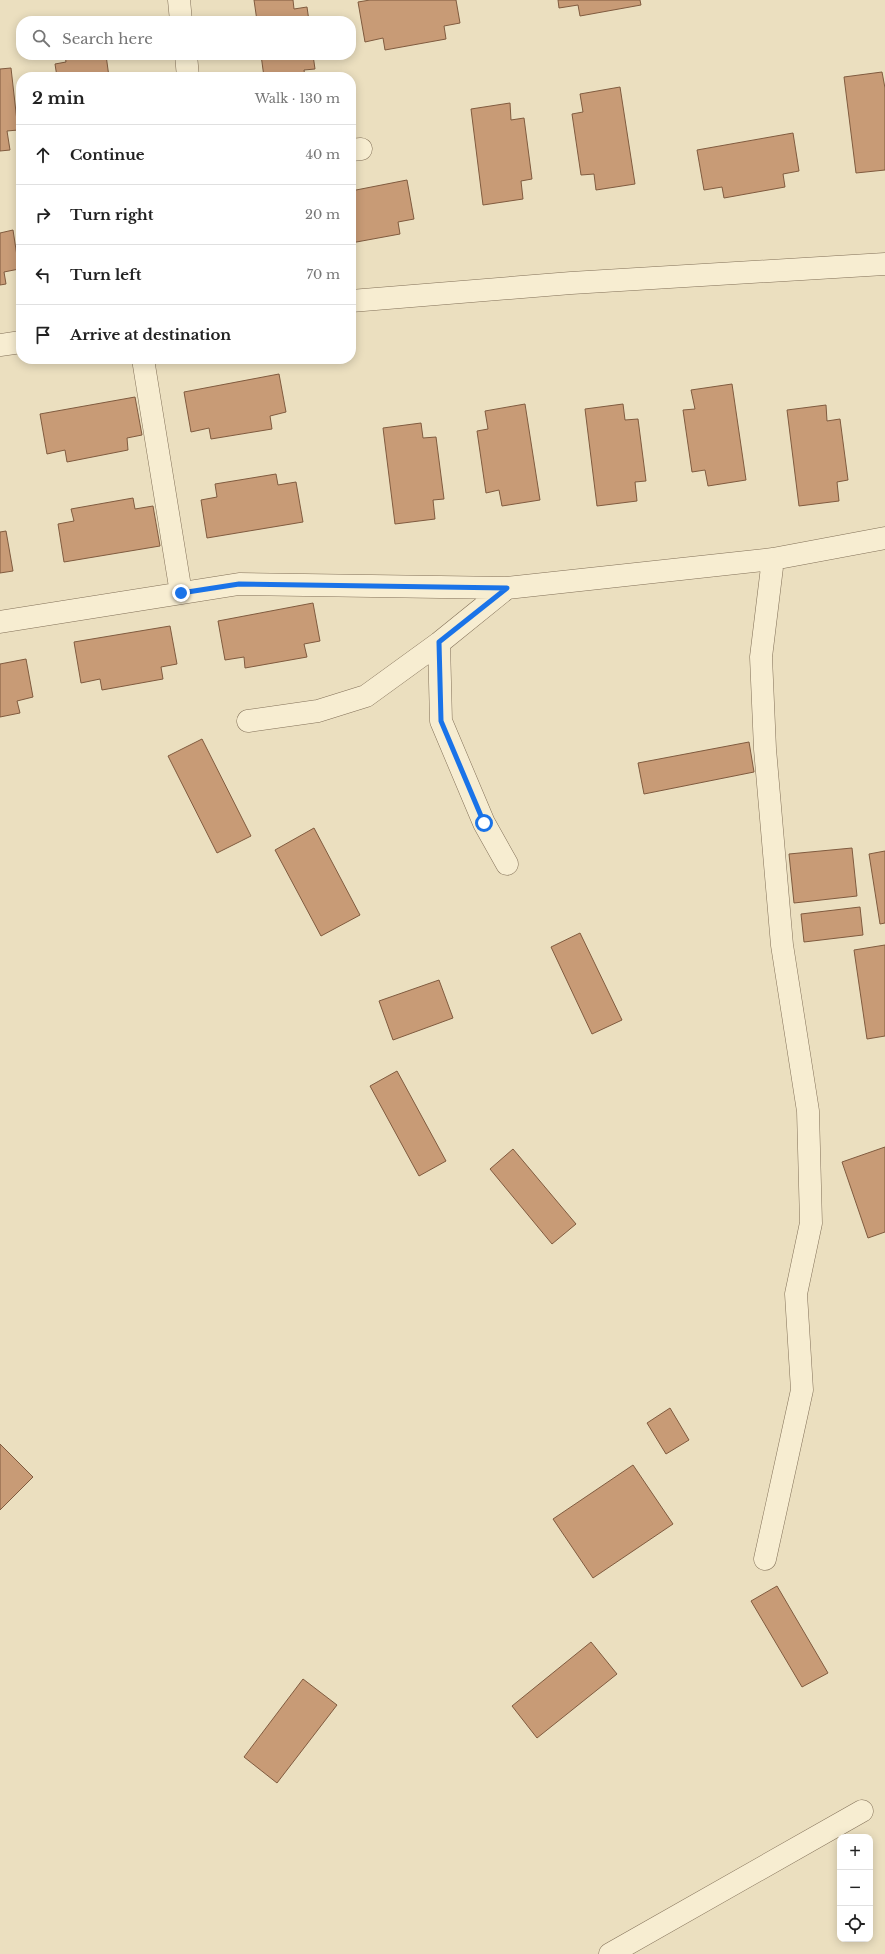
<!DOCTYPE html>
<html lang="en">
<head>
<meta charset="utf-8">
<style>
  :root { --surface:#fff; --page:#f2f2f2; --text:#222; --muted:#767676; --line:#e0e0e0 }
  body { margin:0; font-family:"Libre Baskerville",serif; background:var(--page); color:var(--text) }
  .controls { position:absolute; right:12px; bottom:12px; display:grid; overflow:hidden; border-radius:8px; box-shadow:0 2px 10px #0003 }
  .controls button { width:36px; height:36px; display:grid; place-items:center; padding:0; border:0; border-bottom:1px solid var(--line); background:var(--surface); color:var(--text); font:20px sans-serif }
  .stop { position:absolute; width:12px; height:12px; margin:-9px; border:3px solid #1a73e8; border-radius:50%; background:#fff }
  .stop.end { background:#1a73e8; border-color:#fff; box-shadow:0 1px 4px #0008 }
  .list { margin:0; padding:0; list-style:none }
  h2 { display:flex; justify-content:space-between; align-items:center; height:52px; margin:0; padding:0 16px; font-size:17px }
  h2 small { font-size:13px; font-weight:400; color:var(--muted) }
  .list li { display:grid; grid-template-columns:26px 1fr auto; gap:12px; align-items:center; box-sizing:border-box; height:60px; padding:0 16px; border-top:1px solid var(--line) }
  .list b { display:block; font-size:15px; white-space:nowrap }
  .list em { font-size:13px; font-style:normal; color:var(--muted) }
  .icon { flex:none; width:22px; height:22px; fill:none; stroke:currentColor; stroke-width:2; stroke-linecap:round; stroke-linejoin:round }
  .map { position:relative; flex:none; width:885px; height:1954px; overflow:hidden }
  .search { position:absolute; background:var(--surface); box-shadow:0 2px 10px #0003; left:16px; top:16px; width:340px; height:44px; display:flex; align-items:center; gap:10px; box-sizing:border-box; padding:0 14px; border-radius:16px; color:var(--muted); font-size:15px }
  .panel { position:absolute; background:var(--surface); box-shadow:0 2px 10px #0003; left:16px; top:72px; width:340px; height:292px; border-radius:16px }
  .map>svg:first-child { display:block }
  .building { fill:#c89b76; stroke:#805b3f }
  .lines { fill:none; stroke-linecap:round; stroke-linejoin:round }
  .street-casing { stroke:#827058; stroke-width:23 }
  .street { stroke:#f7edd1; stroke-width:22 }
  .route { stroke:#1a73e8; stroke-width:5 }
</style>
</head>
<body>
<div class="map">
<svg width="885" height="1954" viewBox="0 0 885 1954">
  <rect width="100%" height="100%" fill="#ebdfbf"/>
  <path class="building" d="M254 0H293L294 9 307 7 309 21H257Z
    M370 0H456L460 23 444 26 446 39 385 50 383 38 365 42 358 2Z
    M558 0H640L641 5 580 16 578 5 559 8Z
    M65 55H106L109 77H57L55 64 66 62Z
    M261 55H313L315 69 304 70 305 77H264Z
    M11 68 18 130 7 131 10 150 0 151V69Z
    M882 72 885 88V170L856 173 844 77Z
    M620 87 635 184 596 190 594 174 581 175 572 114 583 112 580 94Z
    M510 103 511 120 524 118 532 179 521 181 523 199 483 205 471 109Z
    M793 133 799 171 783 174 785 187 724 198 722 187 704 190 697 150Z
    M407 180 414 219 398 222 400 234 351 243V191Z
    M13 230 19 269 4 272 6 284 0 285V233Z
    M279 374 286 412 270 416 272 429 211 439 209 428 191 432 184 392Z
    M732 384 746 480 708 486 705 470 692 472 683 410 695 409 691 390Z
    M135 397 142 435 127 438 128 450 67 462 65 450 47 454 40 414Z
    M525 404 540 500 502 506 499 490 486 493 477 431 488 429 485 411Z
    M623 404 625 420 638 419 646 481 635 482 637 501 597 506 585 409Z
    M826 405 827 421 840 419 848 480 837 482 839 501 799 506 787 410Z
    M421 423 423 438 436 437 444 499 433 500 435 519 395 524 383 428Z
    M276 474 278 485 296 482 303 522 207 538 201 500 217 497 215 484Z
    M133 498 135 509 153 506 160 546 64 562 58 524 74 521 71 509Z
    M6 531 13 571 0 573V532Z
    M313 603 320 641 304 644 307 657 245 668 244 657 225 660 218 621Z
    M170 626 177 664 161 667 163 679 102 690 100 679 81 683 74 642Z
    M26 659 33 697 17 701 20 713 0 717V664Z
    M202 739 251 836 217 853 168 756Z
    M749 742 754 772 644 794 638 763Z
    M314 828 360 915 321 936 275 850Z
    M852 848 857 896 794 903 789 854Z
    M885 851V923L880 924 869 854Z
    M860 907 863 935 804 942 801 914Z
    M580 933 622 1020 592 1034 551 947Z
    M885 945V1036L867 1039 854 950Z
    M439 980 453 1018 393 1040 379 1001Z
    M397 1071 446 1161 419 1176 370 1086Z
    M885 1147V1232L868 1238 842 1162Z
    M513 1149 576 1224 552 1244 490 1169Z
    M670 1408 689 1440 666 1454 647 1423Z
    M0 1444 33 1477 0 1510Z
    M633 1465 673 1524 593 1578 553 1519Z
    M777 1586 828 1673 802 1687 751 1601Z
    M591 1642 617 1674 537 1738 512 1706Z
    M303 1679 337 1705 277 1783 244 1757Z"/>
  <g class="lines">
    <g class="street-casing">
      <path id="street" d="M179 0 181 21
        M186 55 188 77
        M351 150 361 149
        M351 301 571 283 885 264
        M0 345 21 342
        M143 359 181 593
        M0 622 239 584 507 588 773 559 885 538
        M439 643 441 721 484 823 507 864
        M248 721 318 711 366 696 439 643 507 588
        M765 1559 802 1390 796 1294 811 1223 808 1111 782 945 765 749 761 657 773 559
        M610 1954 862 1811"/>
    </g>
    <use href="#street" class="street"/>
  </g>
  <g class="lines">
    <path class="route" d="M181 593 239 584 507 588 439 642 441 721 484 823"/>
  </g>
</svg>
<div class="controls">
<button>+</button>
<button>−</button>
<button><svg class="icon" aria-label="locate" viewBox="0 0 24 24"><circle cx="12" cy="12" r="6"/><path d="M12 2v4M12 18v4M2 12h4M18 12h4"/></svg></button>
</div>
<div class="stop" style="left:484px;top:823px"></div>
<div class="stop end" style="left:181px;top:593px"></div>
<div class="search"><svg class="icon" aria-label="search" viewBox="0 0 24 24"><circle cx="10" cy="10" r="6"/><path d="M15 15l6 6"/></svg>Search here</div>
<section class="panel">
<h2>2 min<small>Walk · 130 m</small></h2>
<ul class="list">
<li><svg class="icon" aria-label="ahead" viewBox="0 0 24 24"><path d="M12 20V5M6 11l6-6 6 6"/></svg><div><b>Continue</b></div><em>40 m</em></li>
<li><svg class="icon" aria-label="right" viewBox="0 0 24 24"><path d="M7 20v-9h11M14 6l5 5-5 5"/></svg><div><b>Turn right</b></div><em>20 m</em></li>
<li><svg class="icon" aria-label="left" viewBox="0 0 24 24"><path d="M17 20v-9H6M10 6l-5 5 5 5"/></svg><div><b>Turn left</b></div><em>70 m</em></li>
<li><svg class="icon" aria-label="arrive" viewBox="0 0 24 24"><path d="M6 21V4h12l-3 4 3 4H6"/></svg><div><b>Arrive at destination</b></div></li>
</ul>
</section>
</div>
</body>
</html>
